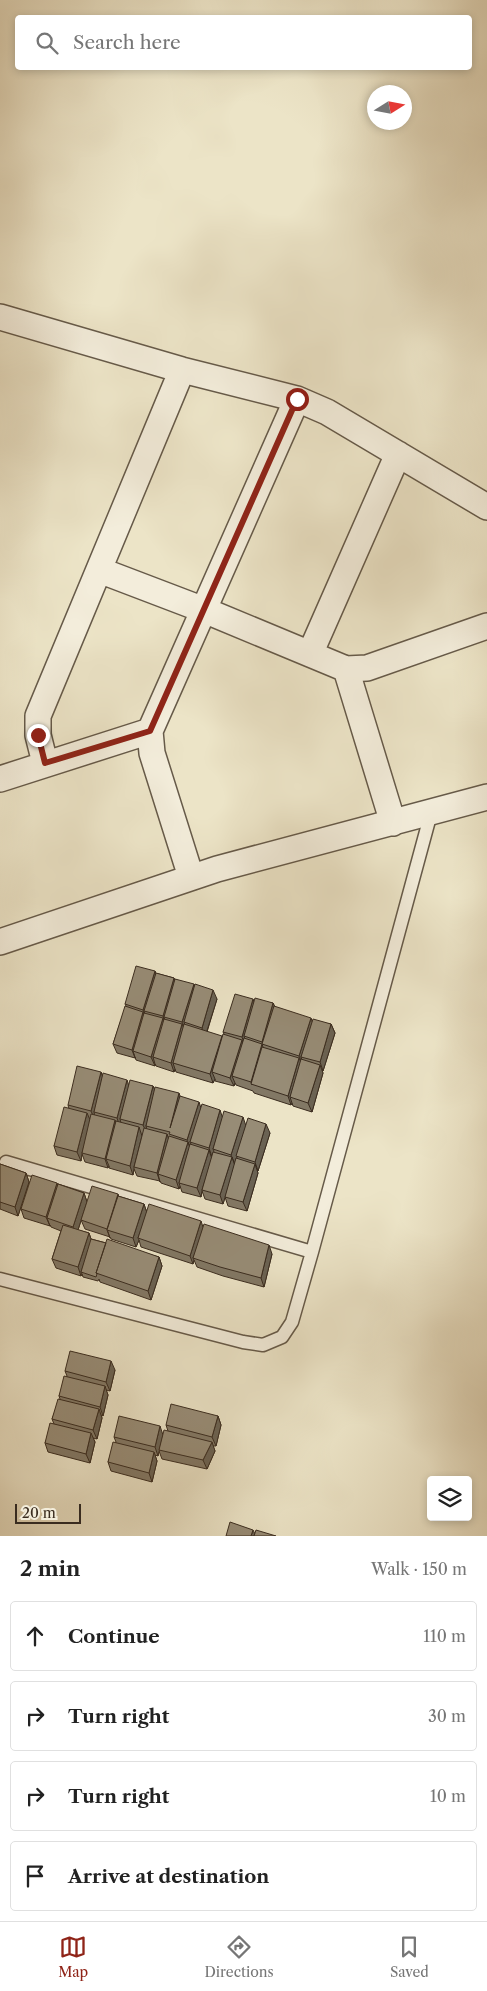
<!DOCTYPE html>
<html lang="en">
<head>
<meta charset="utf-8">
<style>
  :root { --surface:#fff; --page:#f6f6f6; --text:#222; --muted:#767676; --line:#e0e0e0; --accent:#8f2418 }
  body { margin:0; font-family:"Libre Caslon Text",serif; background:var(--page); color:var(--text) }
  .controls { position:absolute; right:15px; bottom:15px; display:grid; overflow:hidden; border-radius:5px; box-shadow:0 2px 8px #0003 }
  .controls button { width:45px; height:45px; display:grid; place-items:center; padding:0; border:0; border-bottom:1px solid var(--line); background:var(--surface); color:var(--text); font:25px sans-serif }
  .compass { position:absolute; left:367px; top:85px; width:45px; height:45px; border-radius:50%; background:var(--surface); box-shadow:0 2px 8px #0003; rotate:79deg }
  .scale { position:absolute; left:15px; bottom:12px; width:66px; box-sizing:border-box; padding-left:5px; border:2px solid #3a2c1f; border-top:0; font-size:14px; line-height:18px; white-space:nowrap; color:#3a2c1f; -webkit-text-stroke:4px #f3eddb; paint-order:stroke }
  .stop { position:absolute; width:15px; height:15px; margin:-11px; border:4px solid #8f2418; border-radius:50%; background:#fff }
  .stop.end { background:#8f2418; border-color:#fff; box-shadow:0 1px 5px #0008 }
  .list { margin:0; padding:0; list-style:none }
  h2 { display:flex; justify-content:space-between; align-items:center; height:65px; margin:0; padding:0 20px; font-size:21px }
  h2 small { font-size:16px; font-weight:400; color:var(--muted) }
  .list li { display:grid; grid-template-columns:32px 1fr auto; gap:15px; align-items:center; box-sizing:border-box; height:70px; margin:0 10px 10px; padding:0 10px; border:1px solid var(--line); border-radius:5px }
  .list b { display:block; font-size:19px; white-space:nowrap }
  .list em { font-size:16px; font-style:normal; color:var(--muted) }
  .icon { flex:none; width:28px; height:28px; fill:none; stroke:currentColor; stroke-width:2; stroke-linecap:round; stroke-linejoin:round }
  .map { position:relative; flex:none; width:487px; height:1536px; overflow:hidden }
  .search { position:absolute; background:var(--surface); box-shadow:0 2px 8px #0003; left:15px; right:15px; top:15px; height:55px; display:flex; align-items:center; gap:12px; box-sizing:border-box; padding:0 18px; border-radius:5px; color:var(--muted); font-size:19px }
  .sheet { height:385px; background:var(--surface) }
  nav { display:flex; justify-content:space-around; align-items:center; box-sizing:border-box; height:70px; border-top:1px solid var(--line); background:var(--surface); font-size:14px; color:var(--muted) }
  nav a { display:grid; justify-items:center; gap:2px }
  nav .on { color:var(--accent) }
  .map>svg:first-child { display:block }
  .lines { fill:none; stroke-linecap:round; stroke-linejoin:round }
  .service-casing { stroke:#665a49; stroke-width:15 }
  .minor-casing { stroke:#665a49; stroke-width:28 }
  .service { stroke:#f3eddb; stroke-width:12 }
  .minor { stroke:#f3eddb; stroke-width:25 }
  .wall { fill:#827865; stroke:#3a2c1f }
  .shaded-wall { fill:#6a6253; stroke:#3a2c1f }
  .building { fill:#978c76; stroke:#3a2c1f }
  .route { stroke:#8f2418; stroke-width:6 }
</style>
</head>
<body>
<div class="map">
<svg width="487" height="1536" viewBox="0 0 487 1536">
  <rect width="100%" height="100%" fill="#ece4c7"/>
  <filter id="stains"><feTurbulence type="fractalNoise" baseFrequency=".004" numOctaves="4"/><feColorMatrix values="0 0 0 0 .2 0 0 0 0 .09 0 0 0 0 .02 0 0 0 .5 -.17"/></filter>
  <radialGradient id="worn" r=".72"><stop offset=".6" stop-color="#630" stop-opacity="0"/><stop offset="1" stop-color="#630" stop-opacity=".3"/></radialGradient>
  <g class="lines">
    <g class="service-casing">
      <path id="service" d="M6 1162 312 1252
        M0 1279 243 1342 263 1345 282 1337 292 1322 312 1252 431 813"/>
    </g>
    <g class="minor-casing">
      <path id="minor" d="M0 317 182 370 297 399 327 412 487 507
        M99 570 204 610 346 669 367 668 487 626
        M310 654 398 454
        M346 669 393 823
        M45 763 38 735V716L182 370
        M0 779 150 731
        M191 877 152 753 150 731 297 399
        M0 942 217 869 487 797"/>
    </g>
    <use href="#service" class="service"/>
    <use href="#minor" class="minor"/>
  </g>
  <path class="wall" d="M155 971V973L174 978 175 981 194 986 217 999 207 1032 222 1038 224 1034 223 1032 254 1002 273 1003 275 1007 312 1022 331 1024 335 1033 323 1071H322L323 1073 312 1112 293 1106 292 1103 291 1105 254 1093 253 1091 236 1085 235 1083 234 1086 215 1081V1079L213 1083 176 1072 175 1069 174 1072 156 1066 155 1064V1066L136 1060 135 1057V1058L117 1053 113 1044 126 1006 125 1004Z
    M101 1072 103 1077 128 1085 153 1086 155 1090 180 1097 223 1117 270 1133 258 1171H257L258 1173 247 1211 228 1206 225 1197 223 1204 205 1199 202 1191 201 1197 182 1192 180 1186 179 1189 161 1183 160 1181 137 1176 134 1169 133 1175 109 1168V1166L108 1168 85 1162 82 1154 81 1161 57 1155 54 1146 69 1109 68 1105Z
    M0 1164 26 1173 29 1182 18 1216 0 1209Z
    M58 1184 84 1193 87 1202 78 1230 89 1233 91 1239 159 1257 162 1266 151 1300 100 1282 99 1279 98 1281 83 1277 82 1274 81 1276 56 1268 52 1259 61 1231 51 1227 50 1225V1226L24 1218 21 1209Z
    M118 1196 144 1204 146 1211 203 1228 272 1254 264 1287 223 1276 197 1267 194 1260 193 1264 141 1247 139 1240 136 1247 111 1239 110 1237 85 1229 81 1220Z
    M115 1370 110 1391 106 1390 108 1395 103 1416 101 1415 102 1418 97 1439 93 1438 95 1442 90 1463 48 1452 45 1443 54 1424 52 1419 60 1399 59 1396 67 1376 65 1371Z
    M218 1416 221 1425 216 1446H213L215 1451 207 1469 162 1459 159 1451 158 1456 155 1455 157 1461 152 1482 111 1471 108 1462 116 1442 114 1437 163 1435 168 1431 166 1425Z"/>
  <path class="shaded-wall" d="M155 971 158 980 144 1011 147 1019 143 1010Z
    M174 978 177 987 164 1017 166 1024V1025L163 1016Z
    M194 984 197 993 184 1022 186 1029V1031L182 1022Z
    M213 990 217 999 205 1037 202 1028Z
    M253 999 256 1008 244 1036 246 1043 245 1046 242 1037Z
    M273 1003 277 1012 263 1044 262 1042Z
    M143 1012 147 1021 133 1051 135 1057V1058L132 1050Z
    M163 1018 166 1027 153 1057 155 1064V1066L151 1057Z
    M311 1018 314 1027 301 1057 303 1063V1065L299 1056Z
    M182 1024 186 1033 173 1063 175 1069 174 1072 171 1063Z
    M331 1024 335 1033 323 1071 320 1062Z
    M222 1036 225 1045 212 1072 215 1079 213 1083 210 1074Z
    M242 1040 245 1049 232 1076 235 1083 234 1086 230 1078Z
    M262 1044 265 1053 252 1085 251 1082Z
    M299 1058 303 1067 290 1097 292 1103 291 1105 288 1096Z
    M320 1065 323 1073 312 1112 308 1103Z
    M101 1072 104 1081 94 1112 95 1117V1120L91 1111Z
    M127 1080 130 1089 120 1119 121 1123 120 1127 117 1118Z
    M153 1086 157 1095 146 1126 147 1130V1134L143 1125Z
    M179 1093 182 1102 170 1128Z
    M199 1102 202 1111 190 1142 192 1146 191 1149 187 1140Z
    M220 1110 223 1119 213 1149 214 1151 212 1157 209 1148Z
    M87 1113 91 1122 82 1153V1154L81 1161 77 1152Z
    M243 1117 246 1126 235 1164 231 1155Z
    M115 1120 118 1129 106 1159 109 1166 108 1168 105 1159Z
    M266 1124 270 1133 258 1171 255 1162Z
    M139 1127 142 1136 134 1167V1169L133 1175 130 1166Z
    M167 1134 170 1143 158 1174 160 1182 157 1173Z
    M188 1142 191 1151 179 1183 180 1186 179 1189 176 1180Z
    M209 1150 212 1159 202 1190V1191L201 1197 197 1188Z
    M232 1157 235 1166 223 1204 220 1195Z
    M255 1164 258 1173 247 1211 243 1202Z
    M26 1173 29 1182 18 1216 15 1207Z
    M57 1183 60 1192 47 1218 50 1226 46 1217Z
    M84 1193 87 1202 76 1236 73 1227Z
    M118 1194 121 1203 107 1230 110 1238 107 1229Z
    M144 1204 147 1213 138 1238 139 1240 136 1247 133 1238Z
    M201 1221 204 1230 193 1258 194 1260 193 1264 190 1256Z
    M89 1233 92 1242 81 1272 82 1274 81 1276 78 1267Z
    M269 1245 272 1254 264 1287 261 1278Z
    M159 1257 162 1266 151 1300 148 1291Z
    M111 1361 115 1370 110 1391 106 1382Z
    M105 1386 108 1395 103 1416 100 1407Z
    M99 1409 102 1418 97 1439 93 1430Z
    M218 1416 221 1425 216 1446 212 1437Z
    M160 1426 163 1435 158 1456 155 1447Z
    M91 1433 95 1442 90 1463 86 1454Z
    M212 1442 215 1451 207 1469 203 1460Z
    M154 1452 157 1461 152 1482 149 1473Z
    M253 1530 256 1536H251Z"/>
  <path class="building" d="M136 966 155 971 143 1010 125 1004Z
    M156 973 174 978 163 1016 144 1011Z
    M175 979 194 984 182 1022 164 1017Z
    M195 984 213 990 202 1028 184 1022Z
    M235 994 253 999 242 1037 223 1032Z
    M255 998 273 1003 262 1042 244 1036Z
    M125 1006 143 1012 132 1050 113 1044Z
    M274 1006 311 1018 299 1056 262 1044Z
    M144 1013 163 1018 151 1057 133 1051Z
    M164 1019 182 1024 171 1063 153 1057Z
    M313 1019 331 1024 320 1062 301 1057Z
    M184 1024 222 1036 210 1074 173 1063Z
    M223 1034 242 1040 230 1078 212 1072Z
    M244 1038 262 1044 251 1082 232 1076Z
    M262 1047 299 1058 288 1096 251 1084Z
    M301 1059 320 1065 308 1103 290 1097Z
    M77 1066 101 1072 91 1111 68 1105Z
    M103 1073 127 1080 117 1118 94 1112Z
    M130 1080 153 1086 143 1125 120 1119Z
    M155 1087 179 1093 170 1128 180 1096 199 1102 187 1140 169 1134 170 1132 146 1126Z
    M202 1104 220 1110 209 1148 190 1142Z
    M64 1107 87 1113 77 1152 54 1146Z
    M224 1111 243 1117 231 1155 213 1149Z
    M91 1114 115 1120 105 1159 82 1153Z
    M248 1118 266 1124 255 1162 236 1156Z
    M116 1121 139 1127 130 1166 106 1159Z
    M144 1128 167 1134 157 1173 134 1167Z
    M169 1136 188 1142 176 1180 158 1174Z
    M190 1144 209 1150 197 1188 179 1183Z
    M213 1152 232 1157 220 1195 202 1190Z
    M236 1158 255 1164 243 1202 225 1197Z
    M0 1164 26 1173 15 1207 0 1202Z
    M32 1175 57 1183 46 1217 21 1209Z
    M58 1184 84 1193 73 1227 47 1218Z
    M92 1186 118 1194 107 1229 81 1220Z
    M118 1196 144 1204 133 1238 107 1230Z
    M149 1204 201 1221 190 1256 138 1238Z
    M204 1224 269 1245 261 1278 220 1267 193 1258Z
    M63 1225 89 1233 78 1267 52 1259Z
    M91 1239 106 1243 96 1273 97 1274 96 1277 81 1272Z
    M107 1239 159 1257 148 1291 96 1273Z
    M70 1351 111 1361 106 1382 65 1371Z
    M64 1376 105 1386 100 1407 59 1396Z
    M58 1399 99 1409 93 1430 52 1419Z
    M171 1404 218 1416 212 1437 166 1425Z
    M119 1416 160 1426 155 1447 114 1437Z
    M50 1423 91 1433 86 1454 45 1443Z
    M164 1430 212 1442 203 1460 159 1450Z
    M113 1442 154 1452 149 1473 108 1462Z
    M230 1522 253 1530 251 1536H226Z
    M256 1530 276 1536H254Z"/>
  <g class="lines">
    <path class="route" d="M38 735 45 763 150 731 297 399"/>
  </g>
  <rect width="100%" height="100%" filter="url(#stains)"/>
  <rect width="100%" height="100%" fill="url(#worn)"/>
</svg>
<div class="controls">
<button><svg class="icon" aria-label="layers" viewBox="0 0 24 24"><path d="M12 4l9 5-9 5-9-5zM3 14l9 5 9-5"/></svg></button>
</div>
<svg class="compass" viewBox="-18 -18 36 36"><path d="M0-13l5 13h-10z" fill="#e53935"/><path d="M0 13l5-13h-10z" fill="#767676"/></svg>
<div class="scale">20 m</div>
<div class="stop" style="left:297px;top:399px"></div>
<div class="stop end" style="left:38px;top:735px"></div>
<div class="search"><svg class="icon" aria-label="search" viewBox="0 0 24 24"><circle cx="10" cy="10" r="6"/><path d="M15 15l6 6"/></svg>Search here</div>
</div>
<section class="sheet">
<h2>2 min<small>Walk · 150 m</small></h2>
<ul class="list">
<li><svg class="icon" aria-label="ahead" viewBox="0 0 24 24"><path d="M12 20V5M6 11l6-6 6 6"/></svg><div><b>Continue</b></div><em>110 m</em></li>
<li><svg class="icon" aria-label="right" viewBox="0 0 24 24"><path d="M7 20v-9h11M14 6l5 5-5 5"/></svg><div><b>Turn right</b></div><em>30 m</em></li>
<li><svg class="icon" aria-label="right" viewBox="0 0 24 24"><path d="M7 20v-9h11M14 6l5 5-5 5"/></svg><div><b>Turn right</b></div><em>10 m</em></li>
<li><svg class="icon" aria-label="arrive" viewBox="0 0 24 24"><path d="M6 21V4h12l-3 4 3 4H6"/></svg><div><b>Arrive at destination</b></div></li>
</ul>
</section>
<nav>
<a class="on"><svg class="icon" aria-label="map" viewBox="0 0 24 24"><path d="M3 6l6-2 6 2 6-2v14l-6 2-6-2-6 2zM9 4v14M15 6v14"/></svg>Map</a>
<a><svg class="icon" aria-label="directions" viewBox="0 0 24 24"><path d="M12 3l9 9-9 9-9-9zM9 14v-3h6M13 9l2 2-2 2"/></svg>Directions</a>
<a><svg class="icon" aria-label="saved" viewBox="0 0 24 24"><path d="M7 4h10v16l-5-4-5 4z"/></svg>Saved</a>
</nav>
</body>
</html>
